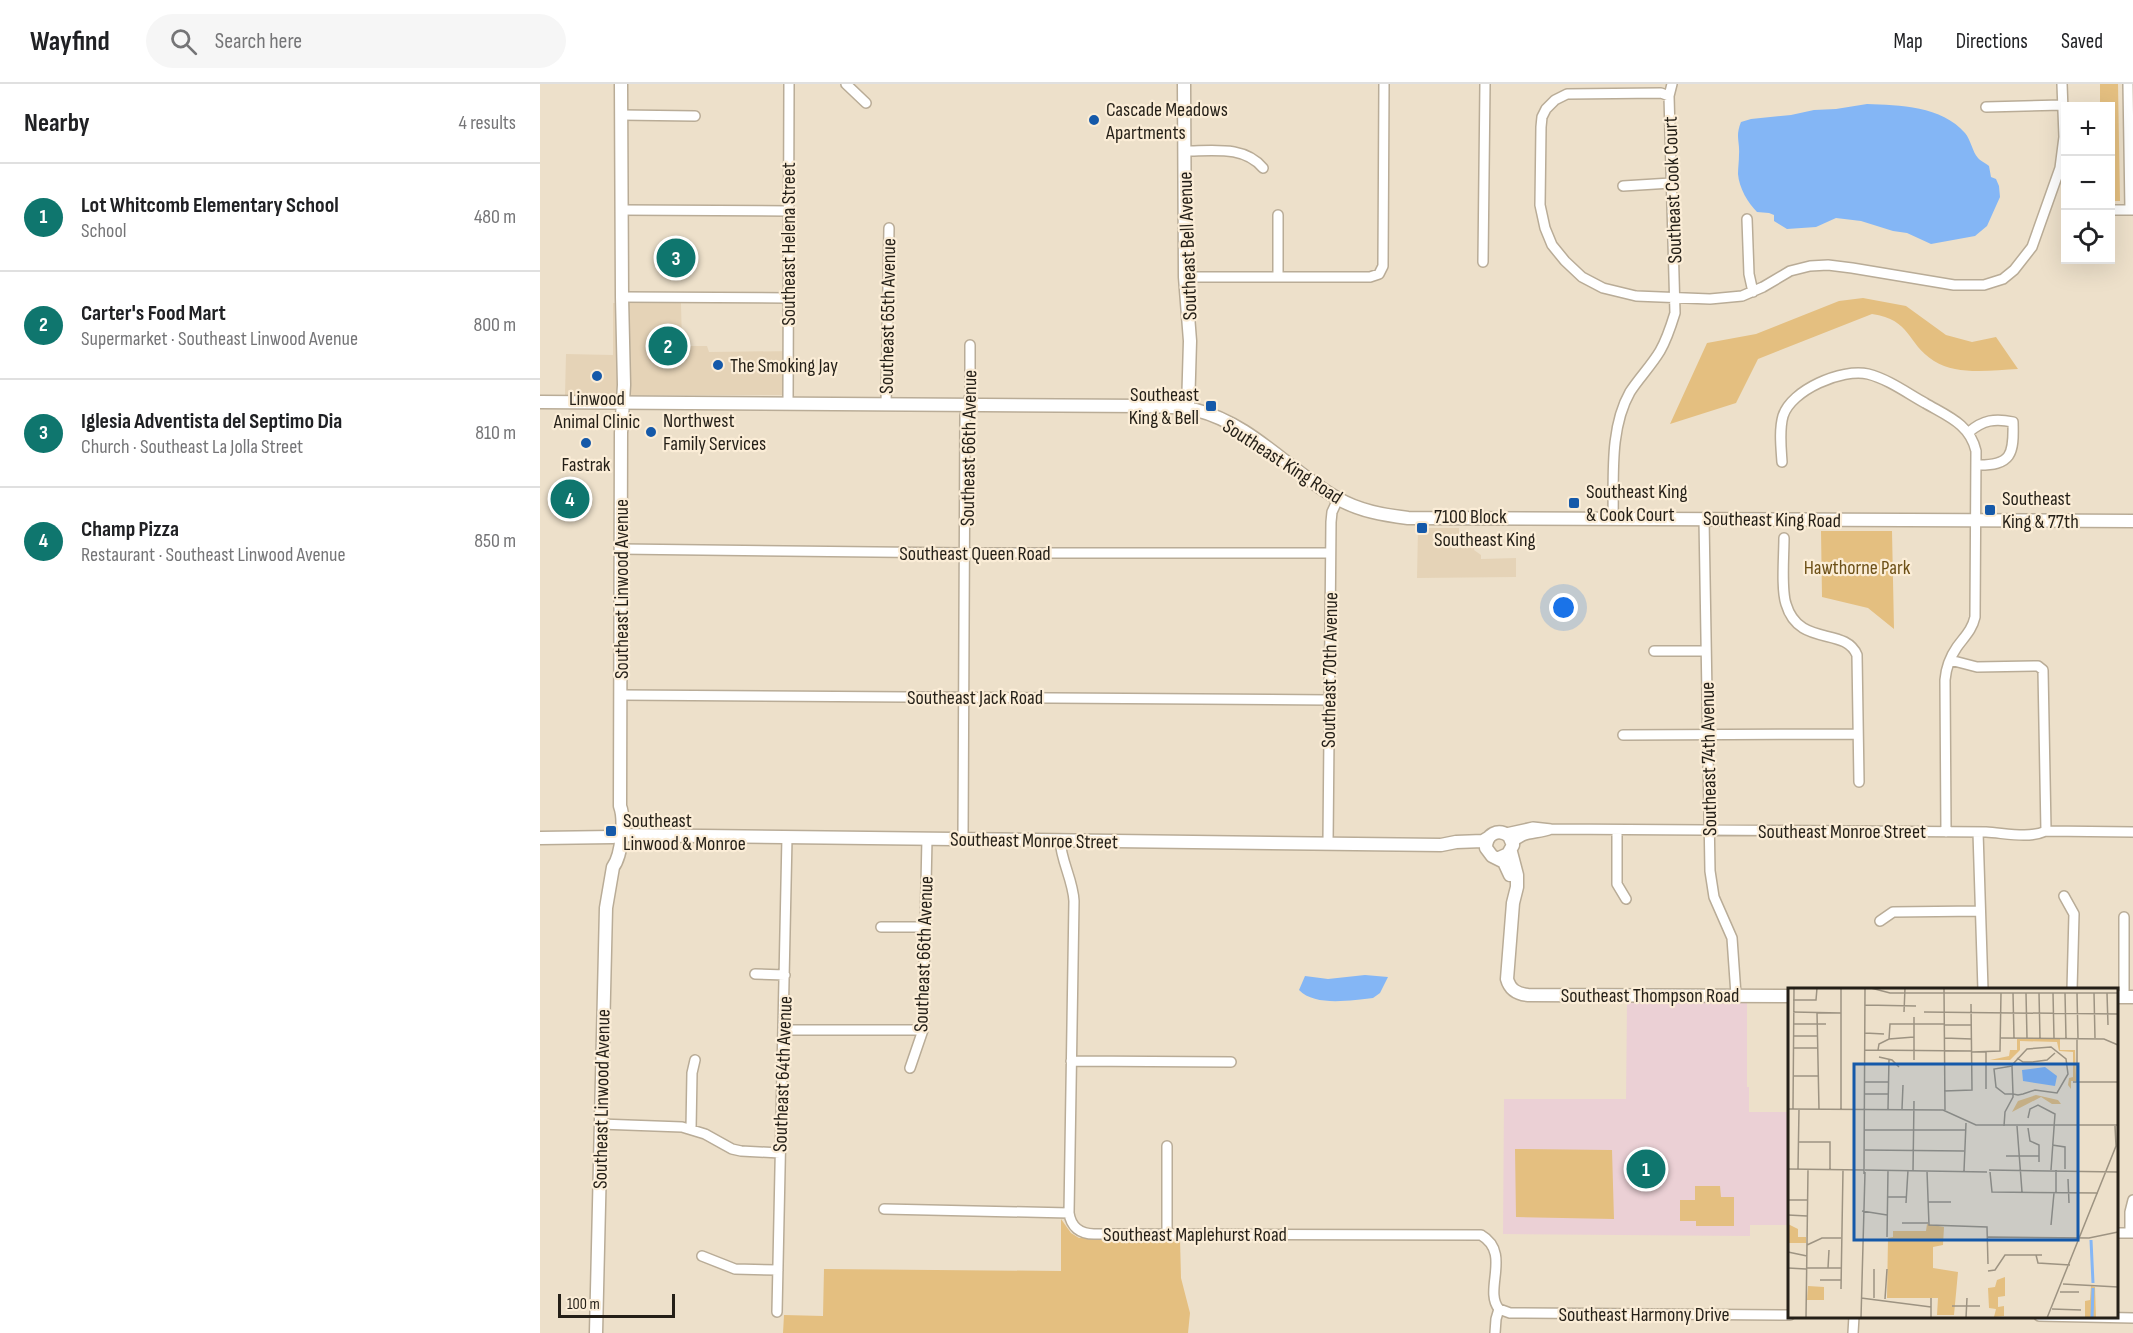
<!DOCTYPE html>
<html lang="en">
<head>
<meta charset="utf-8">
<style>
  :root { --surface:#fff; --page:#f6f6f6; --text:#202124; --muted:#757577; --line:#e0e0e0; --accent:#0f766e }
  body { margin:0; font-family:"Sofia Sans Condensed",sans-serif; background:var(--page); color:var(--text) }
  .controls { position:absolute; right:18px; top:18px; display:grid; overflow:hidden; border-radius:0px; box-shadow:0 6px 24px #0002 }
  .controls button { width:54px; height:54px; display:grid; place-items:center; padding:0; border:0; border-bottom:2px solid var(--line); background:var(--surface); color:var(--text); font:30px sans-serif }
  .scale { position:absolute; left:18px; bottom:15px; width:117px; box-sizing:border-box; padding-left:6px; border:3px solid #241f17; border-top:0; font-size:16px; line-height:21px; white-space:nowrap; color:#241f17; -webkit-text-stroke:4px #fbedd7; paint-order:stroke }
  .you { position:absolute; left:1024px; top:524px; width:21px; height:21px; margin:-15px; border:4px solid #fff; border-radius:50%; background:#1a73e8; box-shadow:0 0 0 9px #1a73e833 }
  .badge { display:grid; place-items:center; width:39px; height:39px; border-radius:50%; background:var(--accent); color:#fff; font-size:20px; font-weight:700 }
  .pin { position:absolute; translate:-50% -50%; border:3px solid #fff; box-shadow:0 2px 6px #0006 }
  .list { margin:0; padding:0; list-style:none }
  h2 { display:flex; justify-content:space-between; align-items:center; height:78px; margin:0; padding:0 24px; font-size:26px }
  h2 small { font-size:20px; font-weight:400; color:var(--muted) }
  .list li { display:grid; grid-template-columns:39px 1fr auto; gap:18px; align-items:center; box-sizing:border-box; height:108px; padding:0 24px; border-top:2px solid var(--line) }
  .list b { display:block; font-size:22px; white-space:nowrap }
  .list p { margin:0; font-size:20px; white-space:nowrap; color:var(--muted) }
  .list em { font-size:20px; font-style:normal; color:var(--muted) }
  .icon { flex:none; width:33px; height:33px; fill:none; stroke:currentColor; stroke-width:2; stroke-linecap:round; stroke-linejoin:round }
  .map { position:relative; flex:none; width:1593px; height:1249px; overflow:hidden }
  header { display:flex; align-items:center; gap:36px; box-sizing:border-box; height:84px; padding:0 30px; background:var(--surface); border-bottom:2px solid var(--line) }
  header strong { font-size:28px }
  nav { display:flex; gap:33px; margin-inline-start:auto; font-size:21px }
  .search { width:420px; height:54px; background:var(--page); display:flex; align-items:center; gap:15px; box-sizing:border-box; padding:0 21px; border-radius:33px; color:var(--muted); font-size:22px }
  main { display:flex }
  aside { flex:1; background:var(--surface) }
  .map>svg:first-child { display:block }
  .built { fill:#e5d3b7 }
  .education { fill:#ebd0d5 }
  .green { fill:#e4bf80 }
  .water { fill:#84b6f5 }
  .lines { fill:none; stroke-linecap:round; stroke-linejoin:round }
  .street-casing { stroke:#b9ac97; stroke-width:12 }
  .secondary-casing { stroke:#b9ac97; stroke-width:15 }
  .street { stroke:#fff; stroke-width:9 }
  .secondary { stroke:#fff; stroke-width:12 }
  .poi-dot { fill:#1559a9; stroke:#fbedd7; stroke-width:2 }
  .labels { text-anchor:middle; stroke-width:4.5; stroke-linejoin:round; paint-order:stroke }
  .poi-label { font-size:20px; fill:#241f17; stroke:#fbedd7; text-anchor:start }
  .street-label { font-size:20px; fill:#241f17; stroke:#fbedd7 }
  .park-label { font-size:20px; fill:#6d5017; stroke:#fbedd7 }
  .inset-river { fill:none; stroke:#84b6f5; stroke-width:3 }
  .inset-road { fill:none; stroke:#9d9382; stroke-width:1.5 }
  .view { fill:#1559a9; fill-opacity:0.15; stroke:#1559a9; stroke-width:3 }
  .inset-edge { fill:none; stroke:#241f17; stroke-width:3 }
</style>
</head>
<body>
<header>
<strong>Wayfind</strong>
<div class="search"><svg class="icon" aria-label="search" viewBox="0 0 24 24"><circle cx="10" cy="10" r="6"/><path d="M15 15l6 6"/></svg>Search here</div>
<nav><a>Map</a><a>Directions</a><a>Saved</a></nav>
</header>
<main>
<aside>
<h2>Nearby<small>4 results</small></h2>
<ul class="list">
<li><span class="badge">1</span><div><b>Lot Whitcomb Elementary School</b><p>School</p></div><em>480 m</em></li>
<li><span class="badge">2</span><div><b>Carter's Food Mart</b><p>Supermarket · Southeast Linwood Avenue</p></div><em>800 m</em></li>
<li><span class="badge">3</span><div><b>Iglesia Adventista del Septimo Dia</b><p>Church · Southeast La Jolla Street</p></div><em>810 m</em></li>
<li><span class="badge">4</span><div><b>Champ Pizza</b><p>Restaurant · Southeast Linwood Avenue</p></div><em>850 m</em></li>
</ul>
</aside>
<div class="map">
<svg width="1593" height="1249" viewBox="0 0 1593 1249">
  <rect width="100%" height="100%" fill="#ede0ca"/>
  <path class="built" d="M73 219H141L142 262H167L169 268 254 267V311H25L26 270 73 271Z
    M878 444H919V448L934 457V466L941 471V475L976 474V493L877 494Z"/>
  <path class="education" d="M1087 917H1207V1003H1209V1028H1249V1141H1210V1152L963 1150 964 1015H1086Z"/>
  <path class="green" d="M1560 0H1578L1580 117H1571L1570 22H1560Z
    M1323 214 1366 222 1406 251 1432 258 1456 253 1478 285C1452 286 1418 292 1394 277 1366 259 1372 236 1332 230L1218 275 1196 319 1130 340 1167 259 1216 250 1299 217Z
    M1281 447H1352L1354 545 1328 524 1282 513Z
    M975 1065 1072 1066 1074 1135 976 1133Z
    M1155 1102H1180L1181 1113H1194V1142H1156V1137H1140V1116H1155Z
    M521 1135 531 1149 539 1154 640 1155 641 1194 650 1229 648 1249H243L244 1231 283 1232 284 1185 521 1187Z"/>
  <path class="water" d="M1327 20C1359 21 1402 22 1425 49 1431 56 1432 67 1438 74 1440 77 1446 79 1449 82L1451 93 1456 95 1459 102 1460 113 1447 142 1435 152 1391 160 1367 149 1353 147 1321 137 1296 134 1276 143 1247 145 1234 137V131L1229 129 1217 128C1208 119 1199 104 1198 90 1198 84 1199 77 1199 71 1200 57 1195 53 1201 38L1211 35 1251 31 1274 26 1296 25Z
    M825 891 848 893 840 909 833 914C812 916 775 923 759 906L765 892 788 895Z"/>
  <g class="lines">
    <g class="street-casing">
      <path id="street" d="M306 0 326 19
        M1588 0 1590 126
        M1129 12 1121 9 1027 10 1015 16 1006 25 1002 33 1001 43 1000 121 1005 144 1012 161 1025 177 1042 193 1063 204 1096 212 1170 215 1202 212 1223 203 1250 187 1270 182 1288 181 1312 184 1414 201H1444L1463 195 1474 186 1492 163 1520 84 1524 53 1522 0
        M1446 23 1522 21
        M81 31 155 32
        M644 67C672 67 704 61 723 84
        M1083 102 1131 99
        M81 126 249 127
        M1570 126H1593
        M738 131V192
        M1207 135 1209 190 1213 208
        M943 178 945 0
        M645 193H830L839 190 843 182 844 0
        M82 213 248 214
        M248 320 249 0
        M346 321 349 144
        M1429 348C1443 336 1455 334 1473 338 1474 370 1472 382 1436 381
        M1242 378C1241 363 1239 346 1243 332 1251 306 1302 284 1328 290 1348 295 1367 309 1385 319 1407 332 1430 340 1436 367L1435 533C1432 546 1425 552 1417 563 1410 573 1406 584 1405 596L1406 748
        M1073 435C1074 394 1069 345 1090 308 1099 294 1111 282 1120 267 1127 255 1131 242 1135 229L1129 12 1132 0
        M1164 435 1170 787 1174 813 1192 854 1196 911
        M1244 454C1244 472 1241 505 1246 520 1259 564 1305 542 1317 571L1319 698
        M80 465 425 469H790
        M1114 567H1166
        M1410 576 1437 583 1498 582 1503 586 1506 747
        M81 611 789 616
        M1083 651 1318 650
        M1077 746V800L1086 815
        M1438 748 1443 906
        M966 749 993 743 1011 745 1446 748C1465 749 1488 755 1506 747L1593 748
        M423 755 425 332 430 311V261
        M520 756C521 777 533 796 534 817L529 1129C531 1143 540 1150 554 1150L941 1151C972 1169 943 1206 959 1225L956 1235 955 1249
        M788 759 791 438 792 428 798 415
        M973 760C981 747 997 751 1011 745
        M1524 812 1534 830 1532 906
        M1340 837 1353 828 1440 827
        M341 843H385
        M215 890 245 891
        M1584 913V833
        M244 946H383
        M531 977 691 978
        M370 984 383 946 387 754
        M60 1040 142 1043 165 1050 192 1065 201 1067 240 1069
        M151 1045 152 989 155 976
        M344 1125 529 1129
        M627 1149V1062
        M1576 1149H1593
        M1590 1149V1128L1593 1116
        M162 1172 195 1185 238 1186
        M959 1225 970 1229 1250 1231
        M237 1228 247 753
        M1499 1232 1593 1234
        M1313 1249 1314 1232"/>
    </g>
    <g class="secondary-casing">
      <path id="secondary" d="M644 0 645 193 650 257 648 325
        M0 318 605 322C622 323 640 322 656 326 712 340 749 387 797 414 819 427 844 431 868 434L1593 437
        M81 751 901 761 916 758 943 757 948 754
        M0 754 73 753
        M971 768 977 791V803L973 819 967 895C970 906 977 910 988 911L1250 912
        M959 774 968 770 973 761 969 752C958 744 946 750 946 764L952 772 964 778 970 791
        M1576 913H1593
        M56 1249 66 824 73 783C82 771 85 735 80 722L81 349 84 301 82 213 81 0"/>
    </g>
    <use href="#street" class="street"/>
    <use href="#secondary" class="secondary"/>
  </g>
  <g class="poi-dot">
    <circle cx="554" cy="36" r="6"/>
    <circle cx="178" cy="281" r="6"/>
    <circle cx="57" cy="292" r="6"/>
    <rect x="665" y="316" width="12" height="12" rx="3"/>
    <circle cx="111" cy="348" r="6"/>
    <circle cx="46" cy="359" r="6"/>
    <rect x="1028" y="413" width="12" height="12" rx="3"/>
    <rect x="1444" y="420" width="12" height="12" rx="3"/>
    <rect x="876" y="438" width="12" height="12" rx="3"/>
    <rect x="65" y="741" width="12" height="12" rx="3"/>
  </g>
  <g class="labels">
    <g class="poi-label">
      <text x="566" y="32">Cascade Meadows<tspan x="566" dy="23">Apartments</tspan></text>
      <text x="190" y="288">The Smoking Jay</text>
      <text x="659" y="317" text-anchor="end">Southeast<tspan x="659" dy="23">King &amp; Bell</tspan></text>
      <text x="57" y="321" text-anchor="middle">Linwood<tspan x="57" dy="23">Animal Clinic</tspan></text>
      <text x="123" y="343">Northwest<tspan x="123" dy="23">Family Services</tspan></text>
      <text x="46" y="387" text-anchor="middle">Fastrak</text>
      <text x="1046" y="414">Southeast King<tspan x="1046" dy="23">&amp; Cook Court</tspan></text>
      <text x="1462" y="421">Southeast<tspan x="1462" dy="23">King &amp; 77th</tspan></text>
      <text x="894" y="439">7100 Block<tspan x="894" dy="23">Southeast King</tspan></text>
      <text x="83" y="743">Southeast<tspan x="83" dy="23">Linwood &amp; Monroe</tspan></text>
    </g>
    <g class="street-label">
      <text transform="translate(1132 106) rotate(-92)" y="7">Southeast Cook Court</text>
      <text transform="translate(248 160) rotate(-90)" y="7">Southeast Helena Street</text>
      <text transform="translate(647 162) rotate(-92)" y="7">Southeast Bell Avenue</text>
      <text transform="translate(347 232) rotate(-89)" y="7">Southeast 65th Avenue</text>
      <text transform="translate(428 364) rotate(-89)" y="7">Southeast 66th Avenue</text>
      <text transform="translate(743 377) rotate(33)" y="7">Southeast King Road</text>
      <text transform="translate(1232 435) rotate(1)" y="7">Southeast King Road</text>
      <text x="435" y="476">Southeast Queen Road</text>
      <text transform="translate(81 505) rotate(-90)" y="7">Southeast Linwood Avenue</text>
      <text transform="translate(789 586) rotate(-89)" y="7">Southeast 70th Avenue</text>
      <text x="435" y="620">Southeast Jack Road</text>
      <text transform="translate(1168 675) rotate(-91)" y="7">Southeast 74th Avenue</text>
      <text x="1302" y="754">Southeast Monroe Street</text>
      <text transform="translate(494 756) rotate(1)" y="7">Southeast Monroe Street</text>
      <text transform="translate(383 870) rotate(-88)" y="7">Southeast 66th Avenue</text>
      <text x="1110" y="918">Southeast Thompson Road</text>
      <text transform="translate(242 990) rotate(-88)" y="7">Southeast 64th Avenue</text>
      <text transform="translate(61 1015) rotate(-89)" y="7">Southeast Linwood Avenue</text>
      <text x="655" y="1157">Southeast Maplehurst Road</text>
      <text x="1104" y="1237">Southeast Harmony Drive</text>
    </g>
    <g class="park-label">
      <text x="1317" y="490">Hawthorne Park</text>
    </g>
  </g>
  <g transform="translate(1248 904)">
    <rect width="330" height="330" fill="#ede0ca"/>
    <path d="M229 51H272V62H287L288 93H283V101L280 97 281 90 285 89V64L271 63 269 54 232 53V62L222 72H202L221 68 222 62H229ZM248 107 270 112 273 116H264L253 109 224 124 230 113ZM0 236 10 241V249H18V255H0ZM139 236 156 239 155 257 145 259V280L170 284 166 327H149L150 310H99L100 250 105 249V243H138ZM217 289V308L210 309V319L216 318V328L206 329 208 321 201 320 200 300 207 299 209 292ZM20 298 36 299V312H19ZM303 298 307 299 308 330H297V313L302 312Z" fill="#e4bf80"/>
    <path d="M257 79 269 88 267 98 235 93 234 82Z" fill="#84b6f5"/>
    <path class="inset-river" d="M303 252 305 295M304 330 305 300"/>
    <path class="inset-road" d="M83 0 102 5H330M156 0 157 122M225 5 226 50M238 5 239 50M251 5 252 50M265 5 266 50M277 5 278 50M289 5 290 50M306 5 307 50M319 5 320 37M5 12H28L29 0M77 17 128 18M5 24 53 25M29 24 31 121M116 24 117 0M136 24 330 26M126 29V72M5 36H38M156 37H184M77 45 96 46M5 48H30M156 50 184 51M213 50 316 51 330 57M289 50V94M101 51 102 36H156M5 60H30M77 62 184 63M90 62 91 56 101 51 126 49M184 64 212 63 213 5M91 69 104 72 111 79M229 70 235 74H244L259 72 267 65M5 88H30M77 94H101M285 94H330M198 101V64M156 103 184 102 183 16M77 106H100M0 121 155 122 188 137H330M5 121 6 0M53 121V0M100 121 101 71M114 121 115 97M240 130 242 121 250 117 267 126 263 182M216 138 217 124 225 109V106L224 78 225 76 239 61 263 59 278 71 280 86 269 105 247 102 235 106 230 107 225 106H217L208 99 206 81 224 78M229 138 234 204M240 140 242 153 251 157V174M77 142H177M11 154H42V182M264 157 277 159V181M77 162 176 163M218 168H251M0 181 76 182M10 181 11 121M77 182 199 184M201 182 330 184M268 182V205M125 183 126 113M139 183 141 237 199 239 200 276M176 183 178 135M202 184 204 204 310 205M76 186 77 0M280 191 281 215M100 209H119M0 212H20M140 214H163M118 215 120 182M74 223 99 227M0 227 19 228M114 235H140M263 237 266 205M99 249 100 182M200 249 301 250 330 244M19 257 34 250H53M0 264 19 268M248 267 250 275 282 277M0 280 18 281M18 280H53M40 280 41 262M200 283 207 282 217 267H254M32 292H53M275 296 330 299M53 301 55 182M272 304H291M73 310 143 319M86 310V281M143 310V330M97 311 99 281M164 318H192M264 321 293 322M18 330 20 182M73 330 77 184M178 330 179 310M259 330 328 158 327 138"/>
    <path class="view" d="M66 76H290V252H66Z"/>
    <rect width="330" height="330" class="inset-edge"/>
  </g>
</svg>
<div class="controls">
<button>+</button>
<button>−</button>
<button><svg class="icon" aria-label="locate" viewBox="0 0 24 24"><circle cx="12" cy="12" r="6"/><path d="M12 2v4M12 18v4M2 12h4M18 12h4"/></svg></button>
</div>
<div class="scale">100 m</div>
<div class="you"></div>
<div class="pin badge" style="left:1106px;top:1085px">1</div>
<div class="pin badge" style="left:128px;top:262px">2</div>
<div class="pin badge" style="left:136px;top:174px">3</div>
<div class="pin badge" style="left:30px;top:415px">4</div>
</div>
</main>
</body>
</html>
